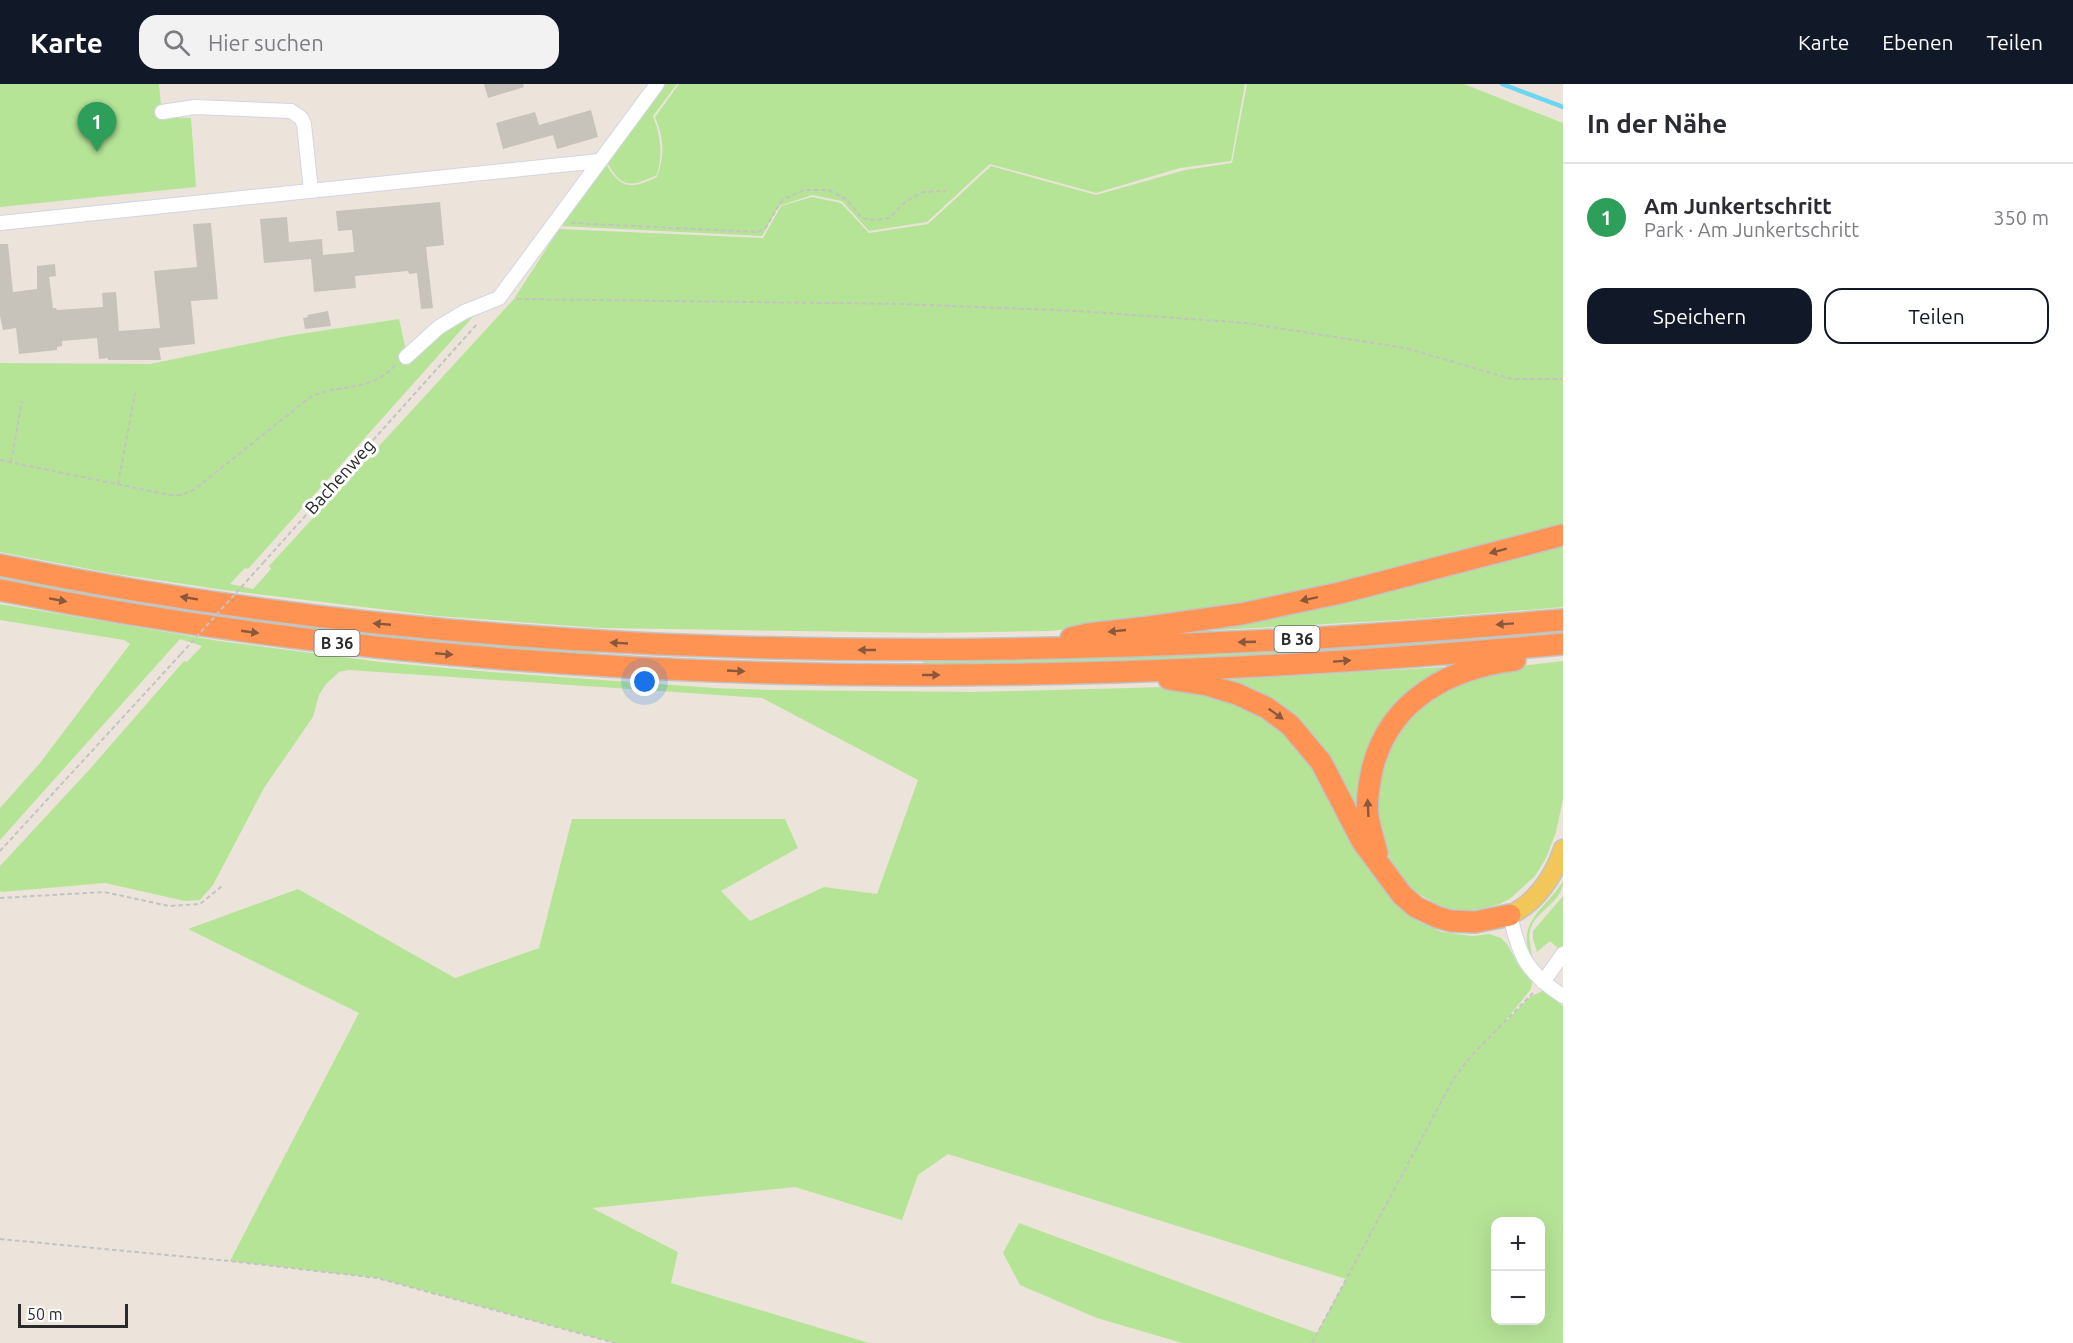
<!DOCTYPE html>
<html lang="de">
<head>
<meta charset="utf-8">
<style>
  :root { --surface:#fff; --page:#f2f2f3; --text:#2b2b33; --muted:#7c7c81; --line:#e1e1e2; --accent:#111827 }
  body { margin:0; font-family:Ubuntu,sans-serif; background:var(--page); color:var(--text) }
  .controls { position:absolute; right:18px; bottom:18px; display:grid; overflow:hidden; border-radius:12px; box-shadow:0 6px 24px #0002 }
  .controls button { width:54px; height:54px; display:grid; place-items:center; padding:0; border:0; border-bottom:2px solid var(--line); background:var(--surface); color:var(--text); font:30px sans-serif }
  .scale { position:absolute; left:18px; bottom:15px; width:110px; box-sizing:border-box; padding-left:6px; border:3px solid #2a2a2a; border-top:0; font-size:16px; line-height:21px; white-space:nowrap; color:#2a2a2a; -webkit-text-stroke:4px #fff; paint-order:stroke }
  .you { position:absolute; left:645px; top:598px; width:21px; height:21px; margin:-15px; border:4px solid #fff; border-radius:50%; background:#1a73e8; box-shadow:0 0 0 9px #1a73e833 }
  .badge { display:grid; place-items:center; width:39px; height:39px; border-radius:50%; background:var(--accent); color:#fff; font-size:20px; font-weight:700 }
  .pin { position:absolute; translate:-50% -50px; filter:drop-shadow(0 2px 3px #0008) }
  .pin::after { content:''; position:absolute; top:32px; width:21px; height:18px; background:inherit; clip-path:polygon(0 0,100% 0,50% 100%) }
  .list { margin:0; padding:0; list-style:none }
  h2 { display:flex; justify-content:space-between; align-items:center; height:78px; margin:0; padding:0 24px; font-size:26px }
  h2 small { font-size:20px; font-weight:400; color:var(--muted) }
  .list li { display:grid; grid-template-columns:39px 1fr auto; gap:18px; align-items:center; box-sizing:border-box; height:108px; padding:0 24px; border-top:2px solid var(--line) }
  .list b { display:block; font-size:22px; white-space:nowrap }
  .list p { margin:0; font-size:20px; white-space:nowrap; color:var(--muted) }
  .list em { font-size:20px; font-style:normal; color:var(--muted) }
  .actions { display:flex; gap:12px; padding:18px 24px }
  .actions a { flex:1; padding:14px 0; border:2px solid var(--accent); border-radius:18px; text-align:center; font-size:21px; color:var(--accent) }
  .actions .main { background:var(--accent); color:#fff }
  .icon { flex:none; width:33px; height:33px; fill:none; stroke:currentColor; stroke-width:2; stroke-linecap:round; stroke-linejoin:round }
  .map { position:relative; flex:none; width:1563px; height:1259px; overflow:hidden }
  header { display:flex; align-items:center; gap:36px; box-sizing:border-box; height:84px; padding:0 30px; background:var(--accent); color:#fff }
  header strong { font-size:28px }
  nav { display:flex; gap:33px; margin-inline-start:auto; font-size:21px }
  .search { width:420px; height:54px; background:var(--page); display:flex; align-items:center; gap:15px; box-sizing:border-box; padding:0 21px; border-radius:18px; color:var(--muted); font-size:22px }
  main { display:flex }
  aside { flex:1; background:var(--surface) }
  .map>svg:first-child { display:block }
  .green { fill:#b6e497; fill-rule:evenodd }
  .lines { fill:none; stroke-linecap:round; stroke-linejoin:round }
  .stream { stroke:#6cd6f1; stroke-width:4.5 }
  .building { fill:#c7c2ba }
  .minor-casing { stroke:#d1d5e3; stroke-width:16 }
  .major-casing { stroke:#c3c3c3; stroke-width:21 }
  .highway-casing { stroke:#c3c3c3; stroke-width:24 }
  .path { stroke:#c3c3c3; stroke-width:2; stroke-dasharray:4.5 3; stroke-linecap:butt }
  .minor { stroke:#fff; stroke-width:14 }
  .major { stroke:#f3c65a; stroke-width:18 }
  .highway { stroke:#ff9354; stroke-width:21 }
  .path-bridge { stroke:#c3c3c3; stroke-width:2; stroke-dasharray:4.5 3; stroke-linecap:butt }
  .oneway { fill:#8a593d }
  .labels { text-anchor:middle; stroke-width:6; stroke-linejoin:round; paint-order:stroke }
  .shield { fill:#fff; stroke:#6a6a6a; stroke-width:1.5 }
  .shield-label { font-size:16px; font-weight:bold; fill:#2a2a2a }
  .street-label { font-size:18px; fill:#2a2a2a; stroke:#fff }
</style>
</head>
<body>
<header>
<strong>Karte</strong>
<div class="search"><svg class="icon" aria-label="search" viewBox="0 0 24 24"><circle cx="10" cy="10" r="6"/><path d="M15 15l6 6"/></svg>Hier suchen</div>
<nav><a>Karte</a><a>Ebenen</a><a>Teilen</a></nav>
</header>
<main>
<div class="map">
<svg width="1563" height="1259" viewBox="0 0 1563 1259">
  <rect width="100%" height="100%" fill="#ece4db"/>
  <path class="green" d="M0 0H159L162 33 191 34 196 103 0 123Z
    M666 0H677L653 32C661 53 663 70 657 91 630 104 621 104 607 78Z
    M679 0H1245L1231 77 1180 84 1096 109 990 80 927 138 869 147 842 117 812 111 779 122 762 152 560 142 606 80C621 106 632 105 657 93 665 70 664 55 655 33Z
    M1247 0H1464L1563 39V444L1297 514 1126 540 1048 547 930 549 600 544 437 532 224 506 110 489 0 468V279L150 280 287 252 399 235 408 276 449 244 478 227 248 485 245 484 230 500 253 505 271 485 269 482 514 215 559 145 763 154 781 122 812 113 841 119 869 149 928 140 991 82 1096 111 1185 86 1232 79Z
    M1559 462 1563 463V523L1414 535 1166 549Z
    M0 490 595 566 596 571 595 573 356 552 202 531 0 497Z
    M0 520 219 557 381 578 491 588 715 604 772 606 973 608 1165 603 1235 615 1297 656 1373 790 1393 818 1419 838 1442 848 1472 852 1489 850 1501 854 1507 860 1519 882 1532 897 1531 905 1502 941 1530 913 1544 906 1563 922V1259H1182L1097 1234 1020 1201 1003 1169 1019 1139 1317 1249 1346 1195 948 1070 918 1091 902 1136 795 1103 592 1124 678 1168 671 1199 869 1259H615L377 1194 230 1177 359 929 188 845 298 805 455 894 539 864 572 735H785L798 764 721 807 750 837 824 803 877 810 918 696 762 614 349 586 339 588 326 600 319 611 313 633 264 704 213 801 200 816 185 817 105 799 2 808 0 807V782L89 686 184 577 187 578 202 562 180 555 0 756V724L40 679 130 560 124 556 0 536ZM1496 1138H1540V1236H1496Z
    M1563 545V551L1310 569 1095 578 927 582 922 577 924 576 1012 575 1235 568Z
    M1563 577V715L1556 748 1546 774 1535 792 1511 814 1500 820 1481 825 1462 827 1451 825 1437 820 1419 810 1410 803 1401 792 1390 774 1381 753 1374 714 1389 656 1435 609 1503 584Z
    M1462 582 1403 617 1362 734 1337 695 1222 596Z
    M1563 797C1563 819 1534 827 1530 847 1528 855 1531 863 1532 871H1530C1517 836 1547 824 1563 797Z
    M1563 812V869L1550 857 1537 868 1533 855V847Z"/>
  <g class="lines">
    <path class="stream" d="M1502 0 1563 23"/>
  </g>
  <path class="building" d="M484 0H523L524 3 488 14Z
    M591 26 598 53 557 65 553 51 503 65 496 39 535 28 539 41Z
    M440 118 444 161 426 163 433 224 421 225 417 189 409 190 408 187 355 192 356 204 314 208 311 175 264 179 260 135 287 133 289 158 322 155 323 171 354 168 352 146 338 147 336 127Z
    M211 139 218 215 191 217 195 260 159 264 161 276H108V274L99 275 97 254 62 257V262L57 263V266L19 270 16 244 3 246 0 232V160H8L13 208 37 205V182L55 180 56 192 49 193 53 224H56L57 226 103 223 102 209 116 208 119 247 160 244 154 187 197 183 193 140Z
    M328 227 331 242 305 245 303 234 308 233 307 231Z"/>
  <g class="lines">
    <g class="minor-casing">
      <path id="minor" d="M162 28 195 23 291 27 301 34 304 40 311 107
        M0 139 599 77
        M406 273 439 243 464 228 499 214 657 0
        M1510 831C1519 872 1527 889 1563 912
        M1543 898 1563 870"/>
    </g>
    <g class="major-casing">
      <path id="major" d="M1510 831C1536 819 1554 792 1563 765"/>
    </g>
    <g class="highway-casing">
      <path id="highway" d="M0 481C413 566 836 577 1256 557 1359 553 1461 544 1563 536
        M0 506C399 586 811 603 1217 584 1332 579 1448 570 1563 560
        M1071 554 1088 550 1149 543 1241 530 1340 509 1563 451
        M1169 595 1207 601 1237 610 1267 624 1290 641 1321 678 1362 757 1402 811 1416 823 1437 833 1451 837 1475 838 1510 831
        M1377 769C1374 757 1370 745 1368 733 1366 716 1369 699 1373 682 1391 615 1450 584 1515 576"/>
    </g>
    <path class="path" d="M571 139 757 148 765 145 782 116 804 106H829L846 115 862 134 875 136 889 134 906 117 923 108 946 107
      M517 215 903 220 1078 227 1246 239 1405 264 1512 295H1563
      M0 376 170 411H182L195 405 309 314C330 302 356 306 377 295 384 292 390 286 396 281
      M11 378 22 317
      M118 400 135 309
      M263 479 478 239
      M0 767 181 570
      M0 814 104 808 169 822 200 820 222 802
      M0 1155 230 1177 377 1194 615 1259
      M1312 1259 1454 994 1473 970 1533 909"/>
    <use href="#minor" class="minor"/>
    <use href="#major" class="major"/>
    <use href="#highway" class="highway"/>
    <path class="path-bridge" d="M181 570 263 479"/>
  </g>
  <defs><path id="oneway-solid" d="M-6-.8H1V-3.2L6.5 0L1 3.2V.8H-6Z" transform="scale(1.5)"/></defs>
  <g class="oneway">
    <use href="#oneway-solid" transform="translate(1498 467) rotate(165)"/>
    <use href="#oneway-solid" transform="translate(189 514) rotate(-171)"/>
    <use href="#oneway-solid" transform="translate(1309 515) rotate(168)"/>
    <use href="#oneway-solid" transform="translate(58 516) rotate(10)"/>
    <use href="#oneway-solid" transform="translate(382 540) rotate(-175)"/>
    <use href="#oneway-solid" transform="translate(1505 540) rotate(176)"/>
    <use href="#oneway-solid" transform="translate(1117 547) rotate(174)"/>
    <use href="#oneway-solid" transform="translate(250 548) rotate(8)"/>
    <use href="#oneway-solid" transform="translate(1247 558) rotate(178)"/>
    <use href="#oneway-solid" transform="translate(619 559) rotate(-177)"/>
    <use href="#oneway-solid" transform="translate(867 566) rotate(-180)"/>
    <use href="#oneway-solid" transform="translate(444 570) rotate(5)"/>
    <use href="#oneway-solid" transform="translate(1342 577) rotate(-4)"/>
    <use href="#oneway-solid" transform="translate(736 587) rotate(3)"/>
    <use href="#oneway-solid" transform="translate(931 591)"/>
    <use href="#oneway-solid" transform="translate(1276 630) rotate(36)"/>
    <use href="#oneway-solid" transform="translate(1368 724) rotate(-93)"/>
  </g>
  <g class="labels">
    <g class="shield">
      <rect x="1274.5" y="542" width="45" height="26" rx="4.5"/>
      <rect x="314.5" y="546" width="45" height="26" rx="4.5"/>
    </g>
    <g class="shield-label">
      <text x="1297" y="561">B 36</text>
      <text x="337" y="565">B 36</text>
    </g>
    <g class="street-label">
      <text transform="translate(340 393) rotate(-48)" y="6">Bachenweg</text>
    </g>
  </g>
</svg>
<div class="controls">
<button>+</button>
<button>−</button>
</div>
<div class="scale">50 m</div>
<div class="you"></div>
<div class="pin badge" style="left:97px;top:68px;background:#2e9e5b">1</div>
</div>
<aside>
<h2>In der Nähe<small></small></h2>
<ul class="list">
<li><span class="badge" style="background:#2e9e5b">1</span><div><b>Am Junkertschritt</b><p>Park · Am Junkertschritt</p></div><em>350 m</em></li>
</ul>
<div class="actions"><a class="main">Speichern</a><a>Teilen</a></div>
</aside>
</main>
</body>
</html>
